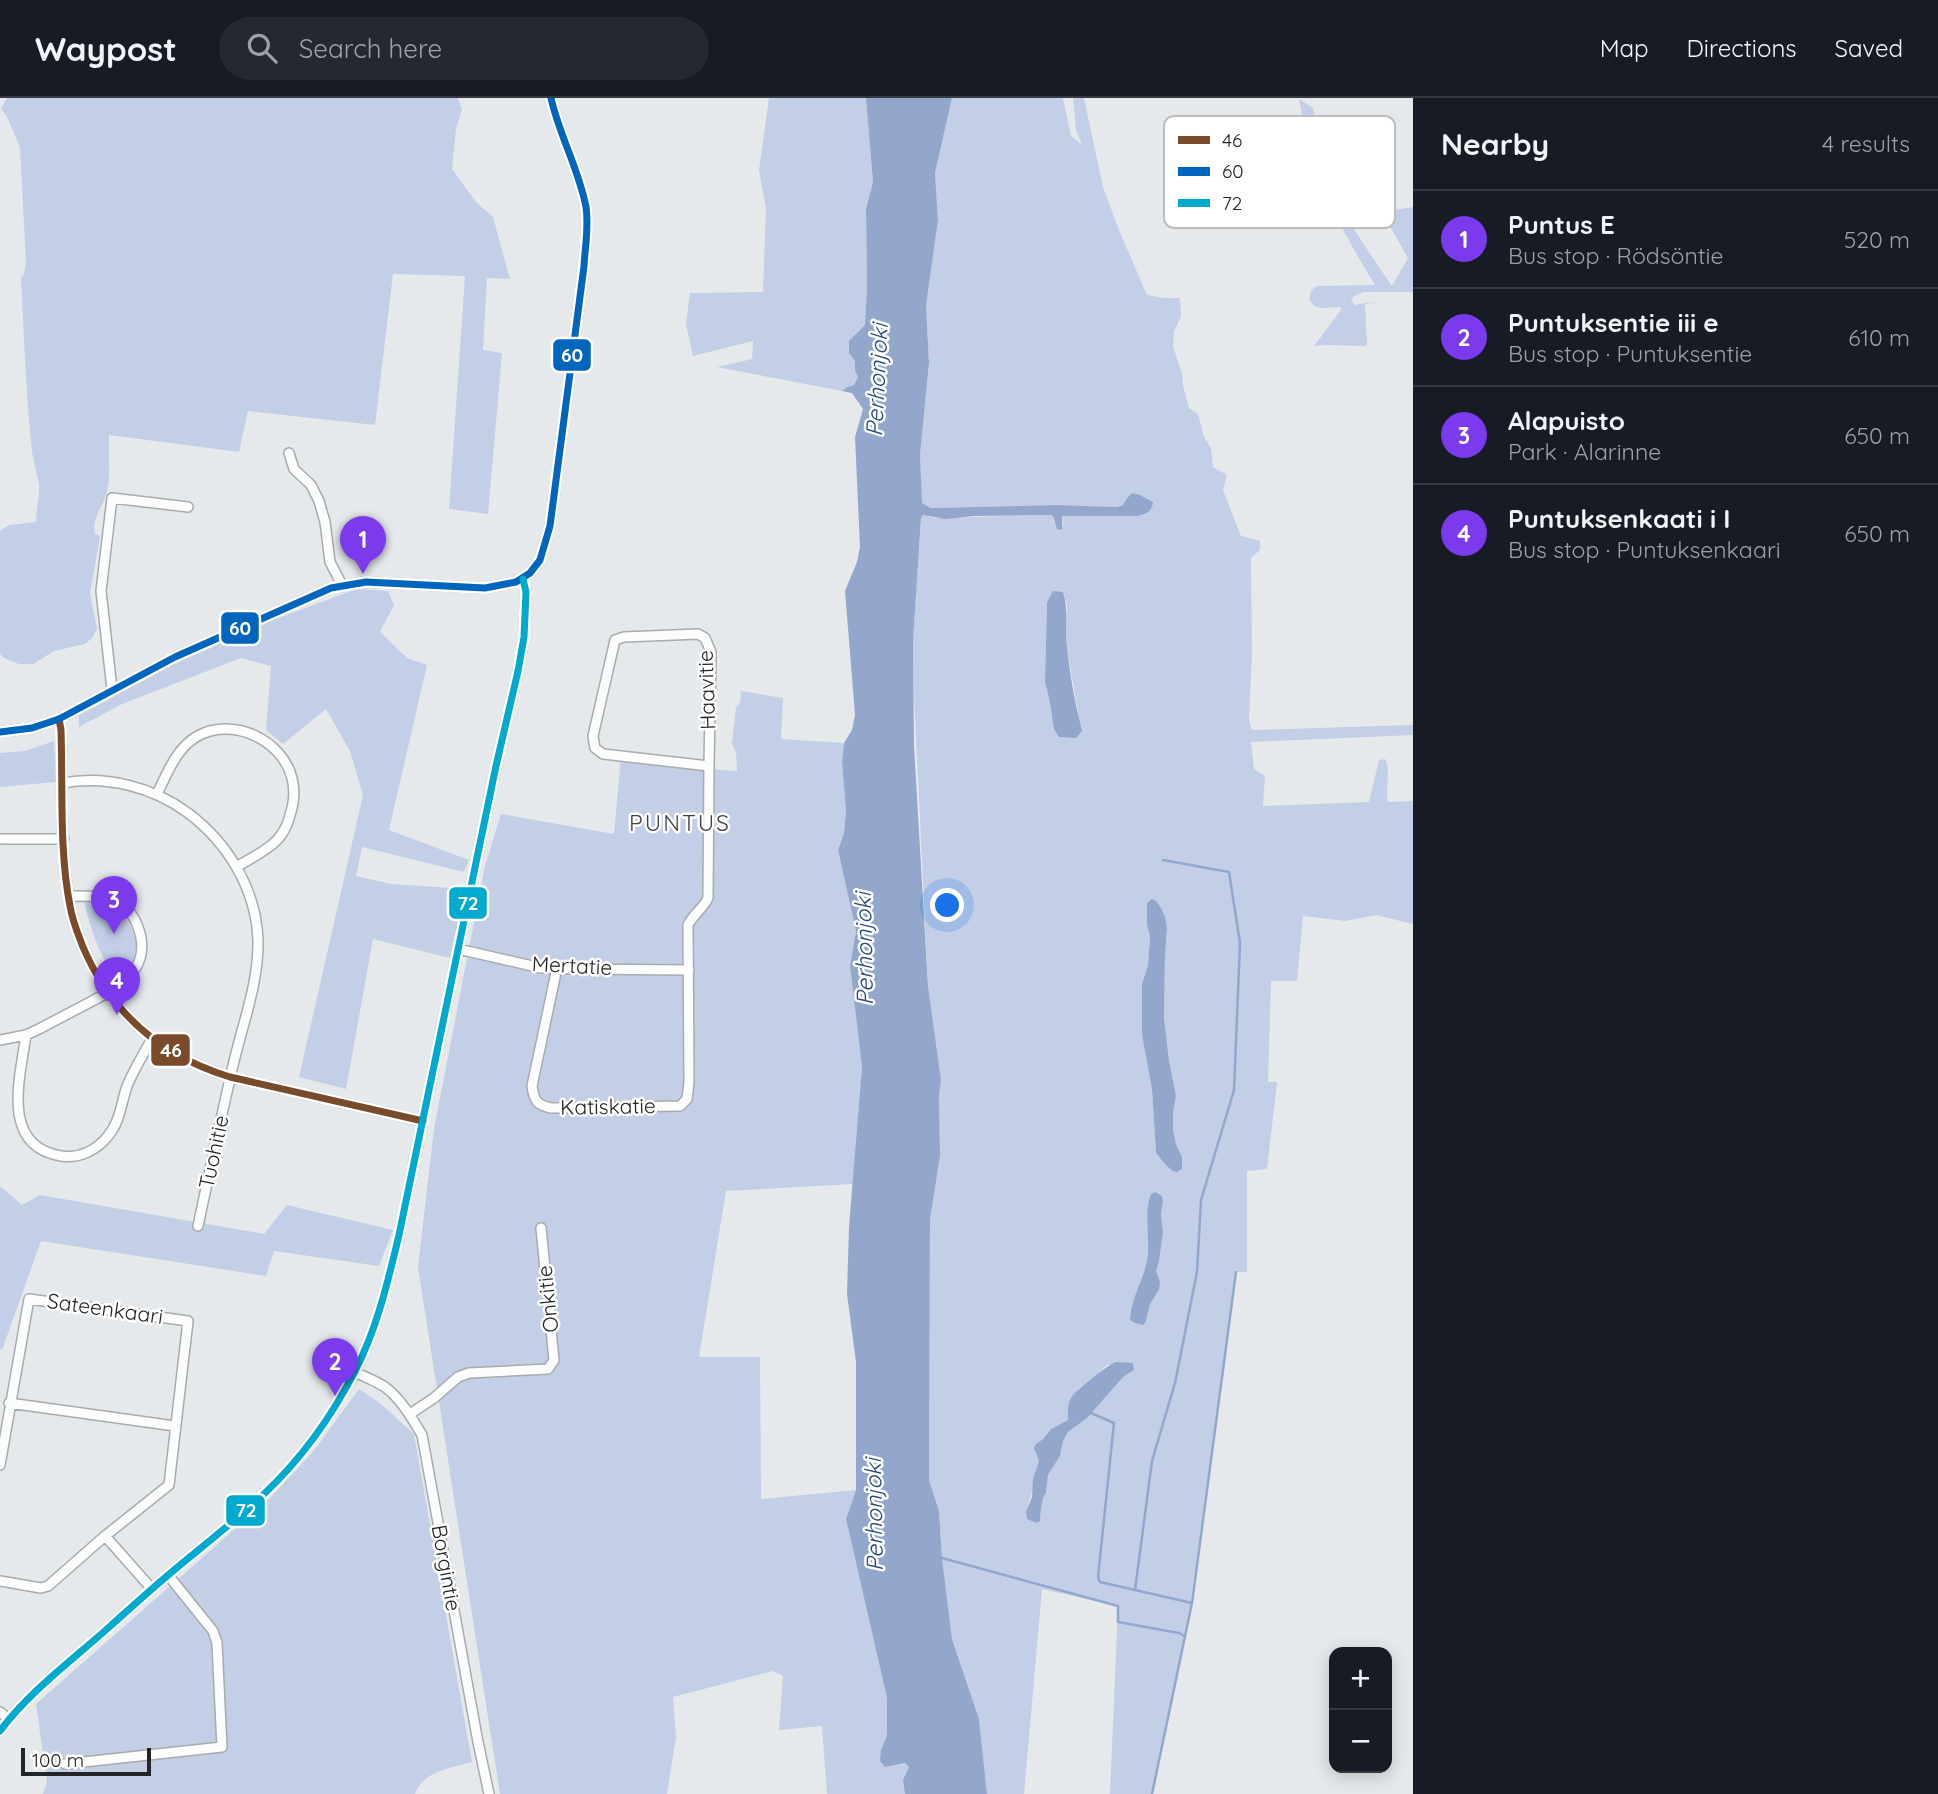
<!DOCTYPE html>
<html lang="en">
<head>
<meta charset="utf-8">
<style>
  :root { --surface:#171b24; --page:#242831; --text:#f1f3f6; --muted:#9ea1a6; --line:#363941; --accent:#7c3aed }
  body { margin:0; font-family:Quicksand,sans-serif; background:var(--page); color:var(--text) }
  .controls { position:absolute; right:21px; bottom:21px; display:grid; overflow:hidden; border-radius:14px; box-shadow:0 4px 18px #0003 }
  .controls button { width:63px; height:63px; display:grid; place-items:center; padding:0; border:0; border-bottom:2px solid var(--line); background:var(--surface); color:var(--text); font:35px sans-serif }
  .scale { position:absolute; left:21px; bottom:18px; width:130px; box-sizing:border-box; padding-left:7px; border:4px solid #232426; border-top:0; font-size:19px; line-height:24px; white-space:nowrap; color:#232426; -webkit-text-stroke:5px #fff; paint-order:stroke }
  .you { position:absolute; left:948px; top:808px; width:24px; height:24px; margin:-18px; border:5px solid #fff; border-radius:50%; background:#1a73e8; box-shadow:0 0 0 10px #1a73e833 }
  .badge { display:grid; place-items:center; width:46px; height:46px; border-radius:50%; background:var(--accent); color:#fff; font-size:23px; font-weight:700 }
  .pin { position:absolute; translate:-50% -58px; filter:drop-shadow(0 2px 4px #0008) }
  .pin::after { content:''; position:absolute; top:37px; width:24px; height:21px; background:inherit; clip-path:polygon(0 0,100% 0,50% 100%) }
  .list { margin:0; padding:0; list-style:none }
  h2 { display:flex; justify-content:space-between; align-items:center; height:91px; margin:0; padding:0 28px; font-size:30px }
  h2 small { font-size:23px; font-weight:400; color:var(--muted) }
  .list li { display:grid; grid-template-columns:46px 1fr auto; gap:21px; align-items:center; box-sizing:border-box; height:98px; padding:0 28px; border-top:2px solid var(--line) }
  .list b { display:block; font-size:26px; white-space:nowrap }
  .list p { margin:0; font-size:23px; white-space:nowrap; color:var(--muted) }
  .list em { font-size:23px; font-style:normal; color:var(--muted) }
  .icon { flex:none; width:38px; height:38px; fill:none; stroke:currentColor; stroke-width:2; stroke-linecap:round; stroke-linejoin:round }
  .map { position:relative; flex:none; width:1413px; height:1696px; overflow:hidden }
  header { display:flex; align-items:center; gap:42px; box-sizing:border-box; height:98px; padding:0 35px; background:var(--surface); border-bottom:2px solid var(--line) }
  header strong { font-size:33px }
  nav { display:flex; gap:38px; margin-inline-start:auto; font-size:24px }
  .search { width:490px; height:63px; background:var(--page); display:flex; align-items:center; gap:18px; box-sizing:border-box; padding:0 24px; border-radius:38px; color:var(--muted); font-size:26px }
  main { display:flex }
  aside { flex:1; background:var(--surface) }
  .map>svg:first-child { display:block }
  .green { fill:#c2cfe6; fill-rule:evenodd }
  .water { fill:#93a7cc }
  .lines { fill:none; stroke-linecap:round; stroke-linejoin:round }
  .stream { stroke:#93a7cc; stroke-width:2.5 }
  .minor-casing { stroke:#a9aaad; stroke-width:12 }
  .minor { stroke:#fbfcfc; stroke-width:9 }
  .bus-1-casing { stroke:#fff; stroke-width:12 }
  .bus-2-casing { stroke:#fff; stroke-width:12 }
  .bus-3-casing { stroke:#fff; stroke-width:12 }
  .bus-1 { stroke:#7a4b2a; stroke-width:7 }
  .bus-2 { stroke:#0065bd; stroke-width:7 }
  .bus-3 { stroke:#00a9ce; stroke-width:7 }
  .labels { text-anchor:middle; stroke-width:5; stroke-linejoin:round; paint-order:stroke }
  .street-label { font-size:21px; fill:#232426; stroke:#fff }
  .water-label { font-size:23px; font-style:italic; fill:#244586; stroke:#fff }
  .neighbourhood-label { font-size:23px; letter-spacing:2px; fill:#3d4044; stroke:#fff }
  .key { fill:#fff; stroke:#bdbdbe; stroke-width:2 }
  .key-label { font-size:19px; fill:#232426 }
  .line-badge { stroke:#fff; stroke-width:2.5 }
  .badge-label { font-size:19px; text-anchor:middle; font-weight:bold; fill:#fff }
</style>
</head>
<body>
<header>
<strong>Waypost</strong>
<div class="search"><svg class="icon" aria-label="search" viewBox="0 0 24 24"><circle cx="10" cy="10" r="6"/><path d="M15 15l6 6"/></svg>Search here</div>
<nav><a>Map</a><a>Directions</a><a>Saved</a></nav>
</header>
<main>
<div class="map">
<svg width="1413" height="1696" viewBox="0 0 1413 1696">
  <rect width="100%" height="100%" fill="#e6e9ec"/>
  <path class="green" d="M7 0H458L462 11 456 31 452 71 476 104 493 119 510 181 487 180 483 252 502 255 488 416 449 411 465 178 393 176 375 327 248 313 239 354 109 337C108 353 111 379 107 393 104 408 91 420 95 436L100 438 90 496 97 531 92 540 85 546 54 553 33 566H19L4 560 0 556V433L9 427 36 424C36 411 40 399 39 386 37 376 34 365 32 354 26 296 24 238 21 180L24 176 26 165 20 49 6 17 1 11Z
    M769 0H866L873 84 866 111 867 188 865 227 855 263V272L859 278 854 287 847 289 842 293 717 269 752 261 753 243 693 258 686 226 690 195 763 194 766 110 759 72Z
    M952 0H1063L1071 38 1082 47 1076 32 1073 0H1084L1103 89 1119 132 1147 197 1164 200H1180L1181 219 1174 233 1173 249 1182 275 1183 288 1189 310 1198 316 1204 339 1211 350 1213 369 1227 377 1223 392 1241 438 1260 443V452L1251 460 1252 556 1249 622 1252 632 1413 627V637L1251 644 1254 671 1265 678 1263 708 1369 704 1379 662 1385 661C1391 673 1385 690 1388 704L1413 703V826L1376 817 1346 823 1303 818 1297 883H1271L1268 984H1277L1267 1071 1247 1073V1174H1236L1188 1523 1152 1696H1110L1118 1508 1042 1491 1024 1696H987L979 1621 952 1541 942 1460 939 1413 929 1382 930 1122 940 1058 939 997 941 982 928 888 914 597 913 543 921 420 923 417 935 420 1051 417 1053 418 1054 424 1063 426 1062 418H1137L1148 401 1132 395 1127 400 1123 407 1117 409 1055 407 930 410 921 405 920 357 929 265 926 208 938 122 935 75ZM1063 494 1067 506V551L1079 620 1051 616 1049 600 1045 584 1047 503ZM1147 805 1167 830 1165 857 1164 920 1169 962 1176 998 1173 1015V1031L1176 1046 1182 1059 1172 1073 1164 1065 1156 1055 1152 991 1142 937V886L1148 867 1150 839 1147 827ZM1163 1103 1161 1116 1163 1135 1159 1164 1156 1173 1159 1192 1150 1206 1146 1223 1136 1196 1147 1167 1149 1150 1148 1105ZM1107 1267 1134 1272 1123 1279 1079 1326 1068 1334 1063 1343 1060 1358 1048 1377 1046 1395 1043 1400 1041 1410 1040 1422 1037 1425 1028 1407C1030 1403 1039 1368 1039 1363 1039 1357 1037 1351 1036 1346L1043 1341 1051 1331 1069 1322C1065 1292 1088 1286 1107 1267Z
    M1299 1 1313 10C1318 36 1323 60 1331 84 1345 121 1370 156 1392 188L1408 160 1382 114 1413 109V194H1364L1354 198 1351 203 1355 207 1365 205 1382 204 1365 206 1367 246 1365 248C1348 248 1331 246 1314 248L1341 212V209L1322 210 1314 208 1309 201 1311 194 1310 193 1317 188 1375 187C1354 153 1331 112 1316 75 1307 52 1304 25 1299 1Z
    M356 491 388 493 394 507 380 534 407 560 427 567 389 732 469 762 464 774 362 749 356 778 391 786 465 791 450 860 373 841 346 991 299 979 363 697 350 653 326 611 283 646 266 632 271 568 241 560 122 606 79 629V615L166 568 233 537Z
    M741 593 783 600 781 641 844 645 842 664 846 712 844 735 838 752 856 833 850 868 862 969 853 1086 726 1093 699 1259H760L761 1401 856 1392 846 1421 887 1600V1637L881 1652 897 1667 905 1665 910 1669 904 1689 905 1696H827L822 1628 779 1632 783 1578 773 1573 673 1599 676 1639 667 1696H500L418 1169 434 1031 485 768 501 716 614 736 621 659 649 662 660 667 737 673 736 654 732 646 736 609 740 605Z
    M54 643 56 684 0 689V655L25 653Z
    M84 804C93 805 104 806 112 810 128 819 141 841 135 858 132 867 124 875 118 881 100 861 90 829 84 804Z
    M0 1088 22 1107 40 1097 264 1136 287 1107 393 1132 379 1168 274 1153 266 1178 41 1143 2 1252 0 1251Z
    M359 1291 381 1306 414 1336 472 1664C451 1670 423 1673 415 1696H43L47 1684 36 1606 269 1401 312 1355Z"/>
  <path class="water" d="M866 0H952L935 75 938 122 926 208 929 265 920 357 922 405 931 410 1055 407 1117 409 1123 407 1127 400 1132 395 1140 397 1153 404C1152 414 1146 416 1137 418H1062V432L1057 431 1053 418 1051 417 974 418 946 421 923 417 921 420 913 543 914 648 928 888 941 982 939 997 940 1058 930 1122 929 1382 939 1413 942 1460 952 1541 979 1621 987 1696H905L903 1682 909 1669 905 1665 885 1669 880 1663 881 1652 887 1637V1600L846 1421 856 1392V1264L847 1196 849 1129 862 969 850 868 856 833 838 752 844 735 846 712 842 664 844 645 852 632 855 617 845 493 857 464 860 449 855 339 863 311 852 295 842 293 847 289 854 287 858 279 855 272V263L849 255V243L865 227 867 188 866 111 873 84Z
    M1053 493 1063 494C1069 513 1065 531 1067 550 1070 578 1075 606 1082 633L1076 640 1059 639 1054 631 1049 600 1045 584 1047 504Z
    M1152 801 1156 803 1161 810 1165 819 1167 830 1165 857 1164 920 1169 962 1176 998 1173 1015V1031L1176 1046 1182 1059V1071L1177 1074 1172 1073 1164 1065 1156 1055 1152 991 1142 937V886L1148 867 1150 839 1147 827V805Z
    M1155 1094 1162 1098 1163 1103 1161 1116 1163 1135 1159 1164 1156 1173 1160 1184 1159 1192 1150 1206 1146 1223 1143 1227 1135 1225 1130 1222C1131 1200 1143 1183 1147 1163 1151 1141 1143 1116 1151 1096Z
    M1116 1264 1133 1265 1134 1272 1123 1279 1087 1320 1068 1334 1063 1343 1060 1358 1048 1377 1046 1395 1043 1400 1041 1410 1040 1423 1037 1425 1027 1421 1026 1414 1032 1399 1033 1381 1039 1363 1034 1350 1036 1346 1043 1341 1051 1331 1068 1322C1068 1314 1067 1307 1071 1300 1075 1292 1108 1267 1116 1264Z"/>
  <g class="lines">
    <path class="stream" d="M1091 1315 1114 1325 1098 1479 1100 1484 1192 1505
      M942 1460 1118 1508V1524L1179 1535 1184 1538
      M1135 1492 1152 1363 1175 1285 1197 1174 1201 1102 1234 992 1240 845 1229 774 1163 762
      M1152 1696 1192 1505 1236 1174"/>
    <g class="minor-casing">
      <path id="minor" d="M289 355 294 371 311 387 319 403 325 424 330 464 342 487
        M698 536 705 540 711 554 709 668 603 656 595 650 593 638 615 542 624 539Z
        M112 591 101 493 112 400 188 409
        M59 621 61 632C63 689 59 752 70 808 72 822 78 836 83 849 111 915 161 958 230 979L423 1023
        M0 634 32 630 59 621 175 559 331 490 366 484 485 490 516 484 530 475 540 462 550 428 584 168C585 149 589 128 586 109 579 71 559 37 551 0
        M63 685C106 677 153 689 188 715 228 745 256 791 258 842 259 886 241 930 232 972 220 1024 209 1076 198 1128
        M157 696C167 676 176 651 196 639 231 618 282 641 292 680 295 692 294 705 290 717 288 726 284 734 278 741 267 753 251 760 238 768
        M2 741H64
        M458 851 541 870 576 871 689 872
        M557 870 532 988C534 1003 537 1007 551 1010L680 1008 687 1001 689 984 688 827C694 815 703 811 708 800L709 668
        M26 937C20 980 0 1048 61 1058 79 1061 97 1052 108 1038 120 1024 121 1006 127 988 134 972 143 956 152 941
        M0 942 26 937 39 931 115 891C138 875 148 856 138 829 135 821 130 812 122 807 107 797 86 798 68 798
        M355 1274C365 1279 376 1283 385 1289 401 1301 412 1320 422 1337L478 1644 489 1696
        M9 1305 175 1328
        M410 1316 434 1300 458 1279 469 1275 548 1271 554 1262 541 1130
        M0 1367 29 1201 188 1223 169 1387 105 1438 48 1488 41 1490 0 1483
        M105 1438 152 1491
        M0 1614 9 1621
        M0 1633C29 1594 71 1563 107 1531 127 1513 147 1495 167 1478 199 1451 233 1425 264 1396 300 1362 332 1318 355 1273 377 1231 388 1183 399 1137L496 668 518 573 524 539 526 494 523 481
        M65 1666 222 1649 217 1545 213 1533 168 1477"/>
    </g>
    <use href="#minor" class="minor"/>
    <g class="bus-1-casing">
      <path id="bus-1" d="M59 621 61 632C63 689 59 752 70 808 72 822 78 836 83 849 111 915 161 958 230 979L423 1023"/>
    </g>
    <g class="bus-2-casing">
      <path id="bus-2" d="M0 634 32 630 59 621 175 559 331 490 366 484 485 490 516 484 530 475 540 462 550 428 584 168C585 149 589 128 586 109 579 71 559 37 551 0"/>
    </g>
    <g class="bus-3-casing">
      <path id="bus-3" d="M0 1633C29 1594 71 1563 107 1531 127 1513 147 1495 167 1478 199 1451 233 1425 264 1396 300 1362 332 1318 355 1273 377 1231 388 1183 399 1137L496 668 518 573 524 539 526 494 523 481"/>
    </g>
    <use href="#bus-1" class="bus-1"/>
    <use href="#bus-2" class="bus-2"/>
    <use href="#bus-3" class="bus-3"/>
  </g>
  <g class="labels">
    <g class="street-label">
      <text transform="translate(707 592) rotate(-92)" y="7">Haavitie</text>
      <text transform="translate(572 868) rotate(3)" y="7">Mertatie</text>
      <text transform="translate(608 1009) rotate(-1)" y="7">Katiskatie</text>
      <text transform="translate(214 1054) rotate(-78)" y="7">Tuohitie</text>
      <text transform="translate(548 1201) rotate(-96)" y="7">Onkitie</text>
      <text transform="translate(105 1211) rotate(8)" y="7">Sateenkaari</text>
      <text transform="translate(446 1470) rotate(80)" y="7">Borgintie</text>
    </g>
    <g class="water-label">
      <text transform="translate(877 282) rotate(-87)" y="8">Perhonjoki</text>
      <text transform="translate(864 851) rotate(-91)" y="8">Perhonjoki</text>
      <text transform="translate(874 1417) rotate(-91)" y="8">Perhonjoki</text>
    </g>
    <g class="neighbourhood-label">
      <text x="680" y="733">PUNTUS</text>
    </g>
  </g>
  <rect x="1164" y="18" width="231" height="112" rx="10" class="key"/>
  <rect x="1178" y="38" width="32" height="8" fill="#7a4b2a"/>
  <rect x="1178" y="69" width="32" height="9" fill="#0065bd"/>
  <rect x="1178" y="101" width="32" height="8" fill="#00a9ce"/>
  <g class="key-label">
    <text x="1222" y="49">46</text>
    <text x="1222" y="80">60</text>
    <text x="1222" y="112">72</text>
  </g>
  <g class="line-badge">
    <rect x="552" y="240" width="40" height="34" rx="7" fill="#0065bd"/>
    <rect x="220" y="513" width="40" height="34" rx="7" fill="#0065bd"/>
    <rect x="448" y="788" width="40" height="34" rx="7" fill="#00a9ce"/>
    <rect x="150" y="935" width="41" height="34" rx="7" fill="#7a4b2a"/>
    <rect x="225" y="1396" width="41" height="33" rx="7" fill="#00a9ce"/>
  </g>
  <g class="badge-label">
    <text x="572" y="264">60</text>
    <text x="240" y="537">60</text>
    <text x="468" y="812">72</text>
    <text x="171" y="959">46</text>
    <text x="246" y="1419">72</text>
  </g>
</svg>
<div class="controls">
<button>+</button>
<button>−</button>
</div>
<div class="scale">100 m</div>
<div class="you"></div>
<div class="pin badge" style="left:363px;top:476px">1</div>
<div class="pin badge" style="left:335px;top:1298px">2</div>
<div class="pin badge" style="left:114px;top:836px">3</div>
<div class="pin badge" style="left:117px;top:917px">4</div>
</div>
<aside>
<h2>Nearby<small>4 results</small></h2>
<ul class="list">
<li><span class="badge">1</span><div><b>Puntus E</b><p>Bus stop · Rödsöntie</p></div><em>520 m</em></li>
<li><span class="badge">2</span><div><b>Puntuksentie iii e</b><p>Bus stop · Puntuksentie</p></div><em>610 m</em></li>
<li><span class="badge">3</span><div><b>Alapuisto</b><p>Park · Alarinne</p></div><em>650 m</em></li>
<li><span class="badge">4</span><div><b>Puntuksenkaati i I</b><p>Bus stop · Puntuksenkaari</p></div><em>650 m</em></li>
</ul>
</aside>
</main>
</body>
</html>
